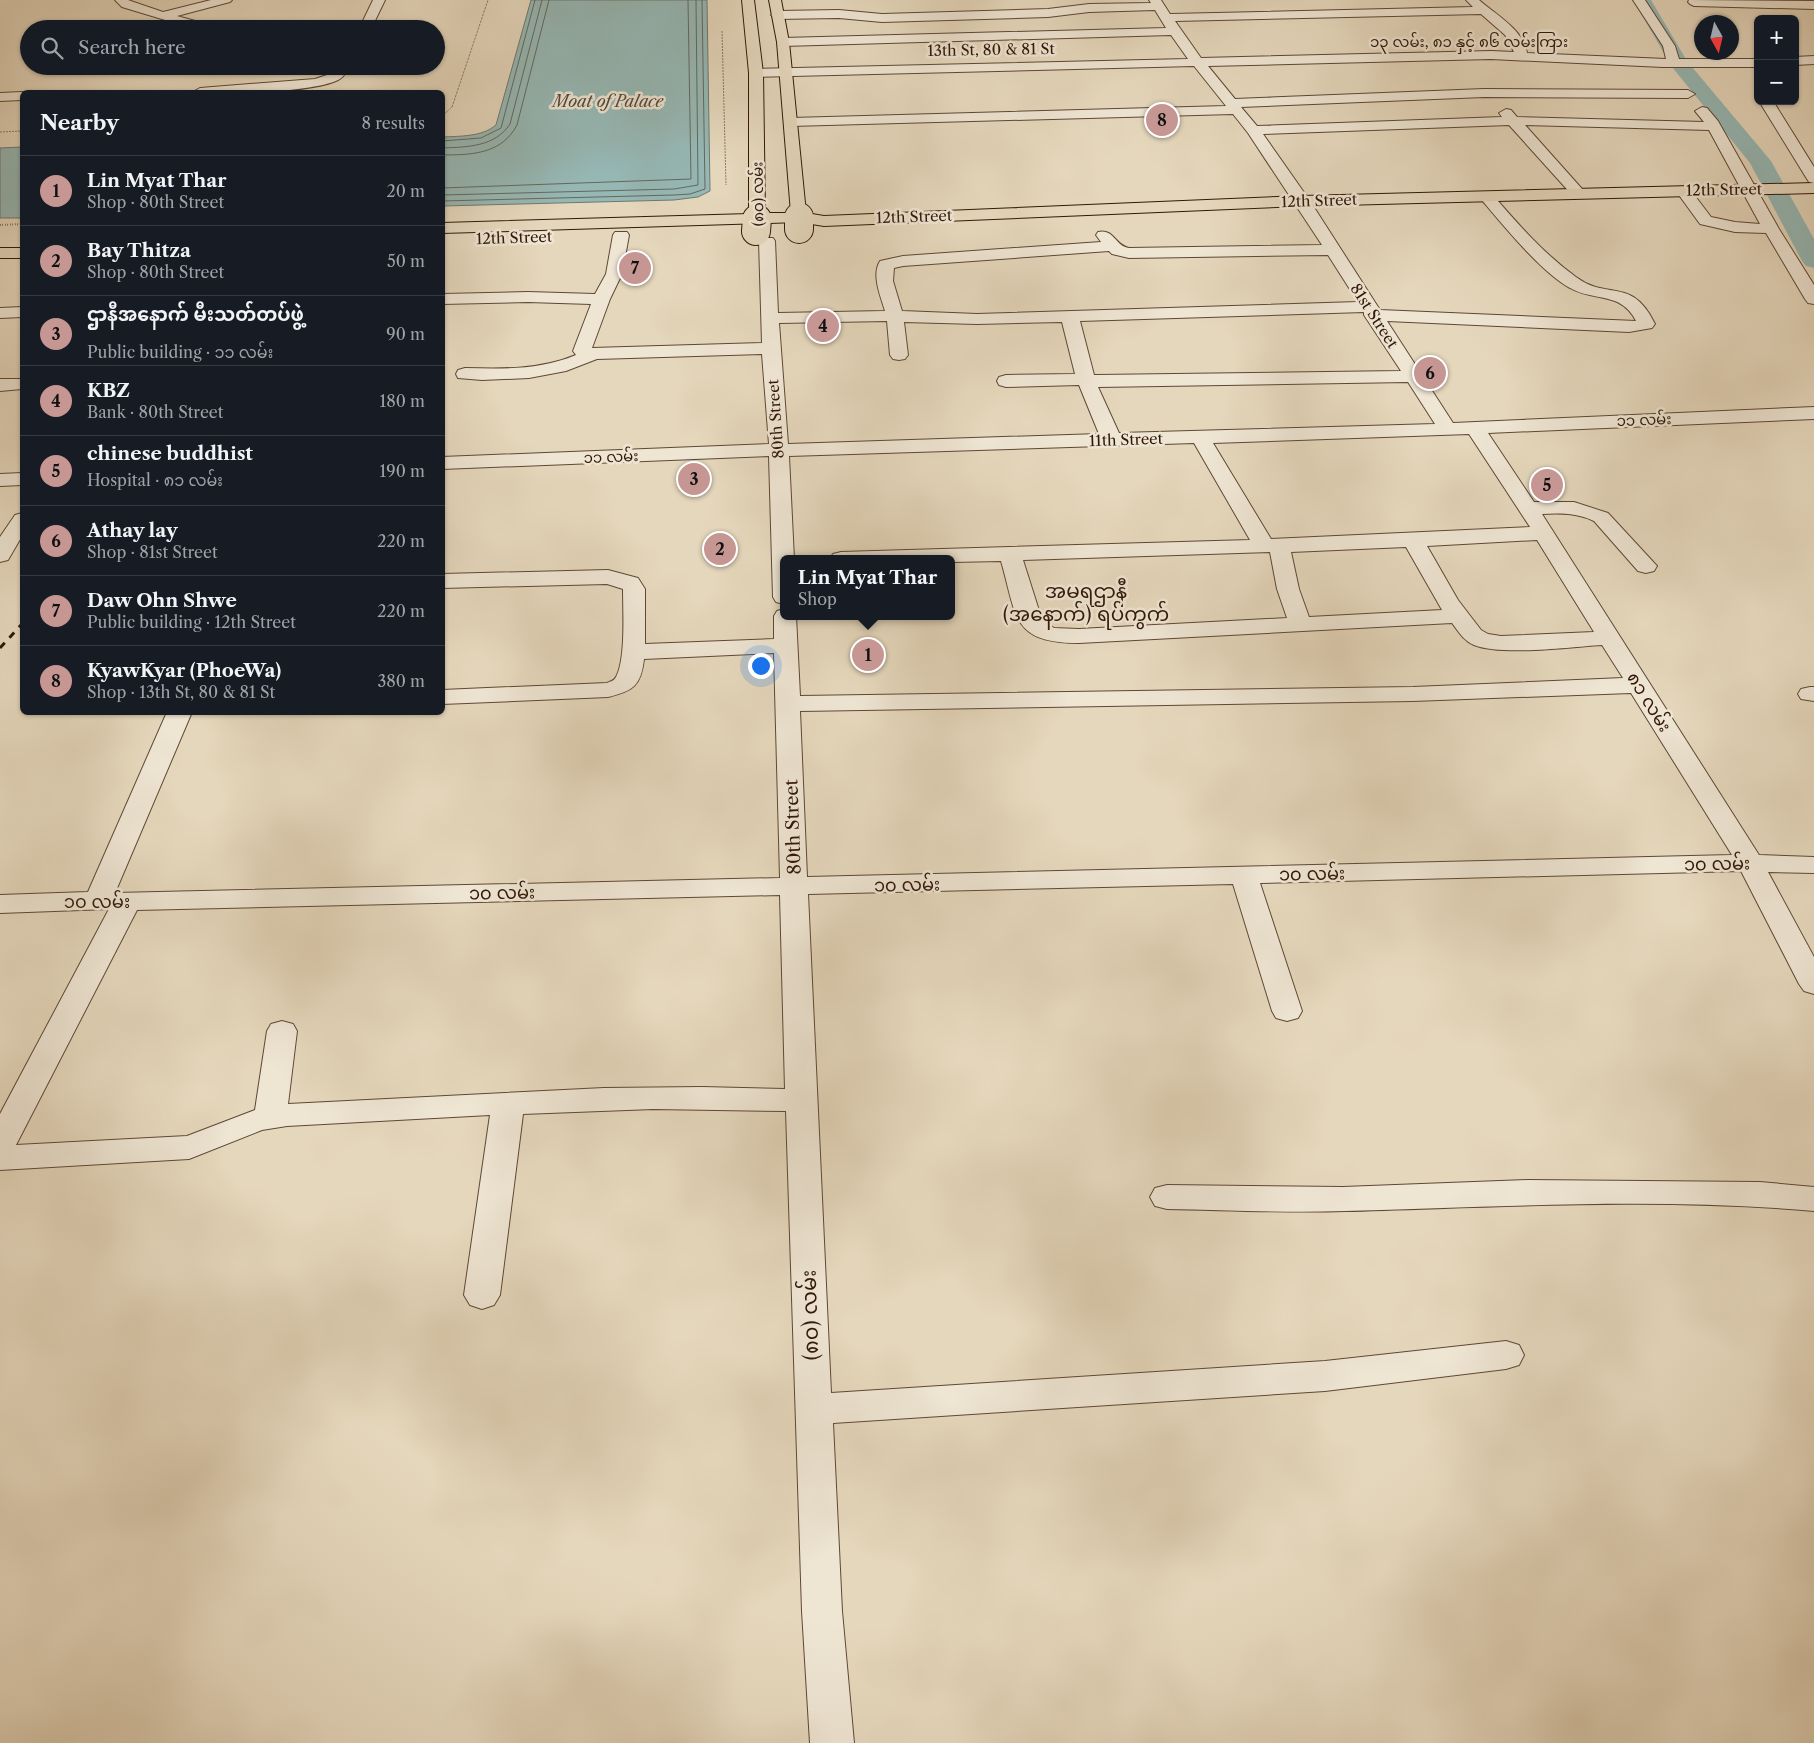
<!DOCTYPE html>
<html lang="en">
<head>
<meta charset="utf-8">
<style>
  :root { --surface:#171b24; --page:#20242c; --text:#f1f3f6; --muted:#9ea1a6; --line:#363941; --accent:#c59692 }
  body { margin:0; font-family:"Libre Caslon Text","Noto Sans Myanmar",serif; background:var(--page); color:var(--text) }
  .controls { position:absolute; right:15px; top:15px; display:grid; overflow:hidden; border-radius:8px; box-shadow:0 1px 4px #0004 }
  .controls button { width:45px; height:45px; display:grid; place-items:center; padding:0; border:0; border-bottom:1px solid var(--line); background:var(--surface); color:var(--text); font:25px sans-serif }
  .compass { position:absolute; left:1694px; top:15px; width:45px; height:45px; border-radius:50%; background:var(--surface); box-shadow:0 1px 4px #0004; rotate:172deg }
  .you { position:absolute; left:760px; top:665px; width:18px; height:18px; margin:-12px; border:4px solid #fff; border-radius:50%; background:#1a73e8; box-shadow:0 0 0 8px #1a73e833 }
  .badge { display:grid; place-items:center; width:32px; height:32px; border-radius:50%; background:var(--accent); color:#111; font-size:16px; font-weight:700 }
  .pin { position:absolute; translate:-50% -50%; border:2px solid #fff; box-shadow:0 1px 5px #0006 }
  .popup { position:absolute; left:780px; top:555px; width:175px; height:65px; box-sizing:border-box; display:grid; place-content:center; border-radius:8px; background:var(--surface); filter:drop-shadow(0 1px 4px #0005); font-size:16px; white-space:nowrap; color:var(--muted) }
  .popup b { font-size:19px; color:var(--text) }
  .popup::after { content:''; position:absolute; left:50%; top:100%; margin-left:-10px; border:10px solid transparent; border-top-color:var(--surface) }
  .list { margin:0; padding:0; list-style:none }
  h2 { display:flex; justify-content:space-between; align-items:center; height:65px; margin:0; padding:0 20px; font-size:21px }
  h2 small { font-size:16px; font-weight:400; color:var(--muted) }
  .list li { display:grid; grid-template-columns:32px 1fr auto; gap:15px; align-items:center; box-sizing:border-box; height:70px; padding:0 20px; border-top:1px solid var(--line) }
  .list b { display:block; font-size:19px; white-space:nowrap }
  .list p { margin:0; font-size:16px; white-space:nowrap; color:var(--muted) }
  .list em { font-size:16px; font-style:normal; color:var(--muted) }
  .icon { flex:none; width:28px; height:28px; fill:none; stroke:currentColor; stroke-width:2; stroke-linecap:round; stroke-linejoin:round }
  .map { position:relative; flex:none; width:1814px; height:1743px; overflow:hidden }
  .search { position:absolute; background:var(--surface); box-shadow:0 1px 4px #0004; left:20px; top:20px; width:425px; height:55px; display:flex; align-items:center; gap:12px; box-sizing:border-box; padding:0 18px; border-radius:28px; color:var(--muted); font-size:19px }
  .panel { position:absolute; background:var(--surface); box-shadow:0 1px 4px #0004; left:20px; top:90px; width:425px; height:625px; border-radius:8px }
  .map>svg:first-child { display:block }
  .water { fill:#96b8b5; stroke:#6e7870 }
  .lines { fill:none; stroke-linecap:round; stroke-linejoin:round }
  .shore { stroke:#64685e; stroke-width:1 }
  .canal { fill:#96b8b5; fill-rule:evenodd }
  .minor-casing { stroke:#5e4835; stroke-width:2 }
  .major-casing { stroke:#311808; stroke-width:2 }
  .highway-casing { stroke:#311808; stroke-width:30 }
  .path-far1 { stroke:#311808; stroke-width:1; stroke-dasharray:0.5 1; stroke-linecap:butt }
  .path { stroke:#311808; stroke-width:2; stroke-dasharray:0.5 2; stroke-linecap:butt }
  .minor { fill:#eee5d3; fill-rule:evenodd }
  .major { fill:#e5d7bc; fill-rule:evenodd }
  .highway { stroke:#e5d7bc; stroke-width:28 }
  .rail { stroke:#311808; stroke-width:3; stroke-dasharray:7 7; stroke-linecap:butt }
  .labels { text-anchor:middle; stroke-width:5; stroke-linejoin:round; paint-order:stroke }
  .far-street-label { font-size:15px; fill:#311808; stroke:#eee5d3 }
  .far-water-label { font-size:16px; font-style:italic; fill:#4f483c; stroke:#eee5d3 }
  .street-label { font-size:18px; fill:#311808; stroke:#eee5d3 }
  .quarter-label { font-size:20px; fill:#311808; stroke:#eee5d3 }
  .near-street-label { font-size:21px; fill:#311808; stroke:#eee5d3 }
</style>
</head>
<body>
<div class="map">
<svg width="1814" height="1743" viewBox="0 0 1814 1743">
  <rect width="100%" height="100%" fill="#e5d7bc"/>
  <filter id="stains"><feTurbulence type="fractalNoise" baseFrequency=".004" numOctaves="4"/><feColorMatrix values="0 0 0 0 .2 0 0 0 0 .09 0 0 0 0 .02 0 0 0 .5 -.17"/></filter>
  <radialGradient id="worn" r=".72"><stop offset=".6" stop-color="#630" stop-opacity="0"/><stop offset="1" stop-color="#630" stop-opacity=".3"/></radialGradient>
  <path class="water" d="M531 0H707L710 191 698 197 674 200 443 206V137C460 136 482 137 496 125Z
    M22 147V218H0V148Z"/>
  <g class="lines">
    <path class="shore" d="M442 141 481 138 501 128 535 0
      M442 148C467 147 495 147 510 124L542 0
      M442 155C472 155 502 154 517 125L549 0
      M442 188 691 179 688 0
      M442 195 674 189 698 185 696 0
      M442 201 674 195 690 194 705 189 702 0"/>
    <path class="canal" d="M1633 0H1651L1687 61 1771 161 1814 239V268L1806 266 1802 261 1750 163 1672 67Z"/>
    <g class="minor-casing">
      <path id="minor" d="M115 0H128L163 12 211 0H232L230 2 177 16 206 24 208 29H195L122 7Z
        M373 0H385L371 29H359Z
        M1149 0H1161L1170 14 1473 7 1466 0H1479C1495 14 1524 30 1527 53L1666 59 1663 46 1633 0H1645L1675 46 1679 59H1758V67H1663L1491 59 1208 66 1235 99 1484 89 1688 90 1695 94 1688 98 1484 97 1241 107 1257 126 1502 117 1499 113 1506 109 1511 110 1517 117 1704 122 1695 111 1702 107 1707 108 1718 121 1779 229 1814 285V304L1808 303 1805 299 1766 233 1735 232 1700 224 1676 191 1679 188H1689L1711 217 1735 222 1760 224 1709 130 1525 125 1583 190 1586 193 1583 196H1573L1509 125 1263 134 1310 201 1380 310 1636 321C1621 291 1594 302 1570 288 1541 272 1503 225 1481 199L1478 196 1481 193H1491C1517 223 1544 254 1576 277 1608 301 1632 276 1655 324L1652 328 1629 332 1387 321 1453 423 1814 407V419L1488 433 1534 502H1574L1608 513 1657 566 1654 571 1646 573 1638 571 1594 521C1577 513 1560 513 1542 514L1759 855 1814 857V873L1768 872 1814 957V994L1804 991 1799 984 1741 871 1260 883 1302 1011 1298 1018 1287 1021 1276 1018 1272 1011 1233 884 808 894 831 1393 1325 1361 1506 1341 1519 1345 1524 1355 1519 1365 1506 1369 1325 1391 833 1423 842 1611 854 1743H810L802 1611 786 1111 653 1109 523 1114 500 1295 494 1305 482 1309 470 1305 464 1295 490 1115 287 1126 262 1130 189 1159 0 1170V1114L109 909 0 913V895L88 892 167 712H192L115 893 780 878 774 653 644 659C641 686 633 691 608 697L442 704V690L607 683C611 681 614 681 616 677 626 659 623 610 623 589L607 584 442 588V574L608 570 638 578 645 589V644L774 639V616L777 611 784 609V616H796L800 696 1413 687 1623 678 1602 645C1570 647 1502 656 1474 645 1464 641 1458 631 1452 623L1079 643C1011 643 1017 616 1001 561L952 562V559H830L833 554 841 552 1250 540 1194 443 789 456 794 559H784V604L776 602 773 597 769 456 442 469V457L769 444 762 354 597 359 566 371 529 378 482 380 458 378 456 374 458 370 465 368C503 369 540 370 576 355L573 351 591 304 528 302 442 304V294L528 292 595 294 606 274 613 235 615 232H627L629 235 622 274 610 299 592 348 762 343 759 241 761 238H773L775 241 778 313 885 311C881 297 871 275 880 261L903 256 1101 242 1096 235 1098 232C1114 228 1115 246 1129 248L1322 245 1248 133 1233 114 791 126 784 122 791 118 1226 106 1194 66 756 77 749 73 756 69 1188 59 1171 35 783 46 777 42 783 38 1166 28 1155 10 1089 12 1048 17 882 22 839 18 777 19 771 15 777 11 839 10 882 14 1048 9 1089 4 1151 3ZM1481 14 1505 35 1514 52 1491 51 1201 58 1175 21ZM1109 251 1112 254 1129 258 1328 255 1358 302 977 314 902 311 893 281 894 268 903 266ZM1364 312V315L1401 371 1097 375H1094L1080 321ZM887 321 890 355 893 359 899 360 905 359 908 355 904 322 977 324 1062 322 1075 374 1006 375 999 377 997 381 999 385 1006 387 1079 385 1099 434 788 444 779 323ZM1408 382 1435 424 1119 433 1098 387ZM1469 434 1530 527 1271 539 1213 443ZM1537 540 1594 632 1501 636 1488 634 1481 630 1458 600 1427 546ZM1406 547 1442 610 1309 617 1299 589 1291 552ZM1270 552 1277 589 1287 618 1079 629 1054 628 1042 620 1023 560ZM1631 693 1732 855 807 877 800 711 1413 701ZM780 895 785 1089 702 1087 604 1088 288 1104 297 1031 293 1024 282 1021 271 1024 267 1031 255 1110 187 1136 16 1145 137 910Z
        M1689 0 1814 1V9L1694 6 1690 4 1688 2Z
        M1814 56V64L1795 65V57Z
        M337 66H350C347 71 343 78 338 80 314 92 220 96 193 92L200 88 315 79 330 74Z
        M22 92H24H22V100L0 101V93Z
        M1759 101H1773L1814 167V183L1809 182 1807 179Z
        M22 307V317L0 318V308Z
        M0 379H22V389L0 391Z
        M22 473V485L0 486V474Z
        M22 513V536L8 560 0 562V537L15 515Z
        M1810 687H1814V701L1801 699 1798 694 1801 689Z
        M1528 1180 1760 1182 1814 1187V1211C1658 1197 1501 1207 1345 1211 1286 1213 1226 1210 1167 1209L1155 1206 1150 1197 1155 1188 1167 1185 1343 1187Z"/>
    </g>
    <g class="major-casing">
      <path id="major" d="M742 0H754L763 73 765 213H791L777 42 769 0H781L789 42 806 213 824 216 1302 196 1814 183V193L1302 206 824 226 799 222 442 233V223L749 214V73Z
        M0 248H22V258H0Z"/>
    </g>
    <g class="highway-casing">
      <path id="highway" d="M799 217V229
        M756 231 757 219"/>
    </g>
    <path class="path-far1" d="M722 31 726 185
      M442 116 452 107 488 0
      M0 132 22 131"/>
    <path class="path" d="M0 225 22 224"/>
    <use href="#minor" class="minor"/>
    <use href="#major" class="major"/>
    <use href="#highway" class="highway"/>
    <path class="rail" d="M0 648 22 624"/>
  </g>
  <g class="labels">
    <g class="far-street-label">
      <text x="1469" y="47">၁၃ လမ်း, ၈၁ နှင့် ၈၆ လမ်းကြား</text>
      <text transform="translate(991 50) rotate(-1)" y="5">13th St, 80 &amp; 81 St</text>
      <text transform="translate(1724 190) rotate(-1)" y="5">12th Street</text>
      <text transform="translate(758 194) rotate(-91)" y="5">(၈၀) လမ်း</text>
      <text transform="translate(1319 201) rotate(-2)" y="5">12th Street</text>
      <text transform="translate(914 217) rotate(-2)" y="5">12th Street</text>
      <text transform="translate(514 238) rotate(-2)" y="5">12th Street</text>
      <text transform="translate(1374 316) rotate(57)" y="5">81st Street</text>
      <text transform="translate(776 419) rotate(-94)" y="5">80th Street</text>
      <text transform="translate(1644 420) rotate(-2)" y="5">၁၁ လမ်း</text>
      <text transform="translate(1126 440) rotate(-2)" y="5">11th Street</text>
      <text transform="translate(611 457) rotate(-2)" y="5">၁၁ လမ်း</text>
    </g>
    <g class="far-water-label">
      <text x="608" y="107">Moat of Palace</text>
    </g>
    <g class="street-label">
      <text transform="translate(1649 702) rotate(58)" y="6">၈၁ လမ်း</text>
      <text transform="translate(793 827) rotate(-92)" y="6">80th Street</text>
      <text transform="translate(1717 864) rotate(-1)" y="6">၁၀ လမ်း</text>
      <text transform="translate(1312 874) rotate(-1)" y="6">၁၀ လမ်း</text>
      <text transform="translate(907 885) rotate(-1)" y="6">၁၀ လမ်း</text>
      <text transform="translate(502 893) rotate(-1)" y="6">၁၀ လမ်း</text>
      <text x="97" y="908">၁၀ လမ်း</text>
    </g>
    <g class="quarter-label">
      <text x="1086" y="598">အမရဌာနီ<tspan x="1086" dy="23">(အနောက်) ရပ်ကွက်</tspan></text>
    </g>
    <g class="near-street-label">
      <text transform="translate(810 1315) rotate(-92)" y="7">(၈၀) လမ်း</text>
    </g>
  </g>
  <rect width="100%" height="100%" filter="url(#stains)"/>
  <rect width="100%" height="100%" fill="url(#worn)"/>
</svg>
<div class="controls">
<button>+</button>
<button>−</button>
</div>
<svg class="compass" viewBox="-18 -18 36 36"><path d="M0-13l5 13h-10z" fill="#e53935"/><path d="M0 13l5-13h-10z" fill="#9ea1a6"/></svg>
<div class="you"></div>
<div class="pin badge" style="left:868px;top:655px">1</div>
<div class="popup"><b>Lin Myat Thar</b>Shop</div>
<div class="pin badge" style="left:720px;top:549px">2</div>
<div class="pin badge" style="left:694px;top:479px">3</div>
<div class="pin badge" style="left:823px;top:326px">4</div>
<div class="pin badge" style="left:1547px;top:485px">5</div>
<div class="pin badge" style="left:1430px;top:373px">6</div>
<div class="pin badge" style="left:635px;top:268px">7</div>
<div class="pin badge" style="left:1162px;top:120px">8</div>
<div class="search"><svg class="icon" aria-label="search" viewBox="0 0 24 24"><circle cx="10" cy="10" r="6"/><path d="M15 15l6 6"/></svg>Search here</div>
<section class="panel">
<h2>Nearby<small>8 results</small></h2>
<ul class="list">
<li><span class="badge">1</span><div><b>Lin Myat Thar</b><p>Shop · 80th Street</p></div><em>20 m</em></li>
<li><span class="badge">2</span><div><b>Bay Thitza</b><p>Shop · 80th Street</p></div><em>50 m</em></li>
<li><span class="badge">3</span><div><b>ဌာနီအနောက် မီးသတ်တပ်ဖွဲ့</b><p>Public building · ၁၁ လမ်း</p></div><em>90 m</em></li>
<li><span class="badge">4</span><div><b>KBZ</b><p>Bank · 80th Street</p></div><em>180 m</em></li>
<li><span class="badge">5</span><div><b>chinese buddhist</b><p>Hospital · ၈၁ လမ်း</p></div><em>190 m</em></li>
<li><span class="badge">6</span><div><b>Athay lay</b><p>Shop · 81st Street</p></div><em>220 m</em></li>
<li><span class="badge">7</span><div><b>Daw Ohn Shwe</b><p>Public building · 12th Street</p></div><em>220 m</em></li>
<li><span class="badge">8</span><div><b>KyawKyar (PhoeWa)</b><p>Shop · 13th St, 80 &amp; 81 St</p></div><em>380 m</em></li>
</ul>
</section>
</div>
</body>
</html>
